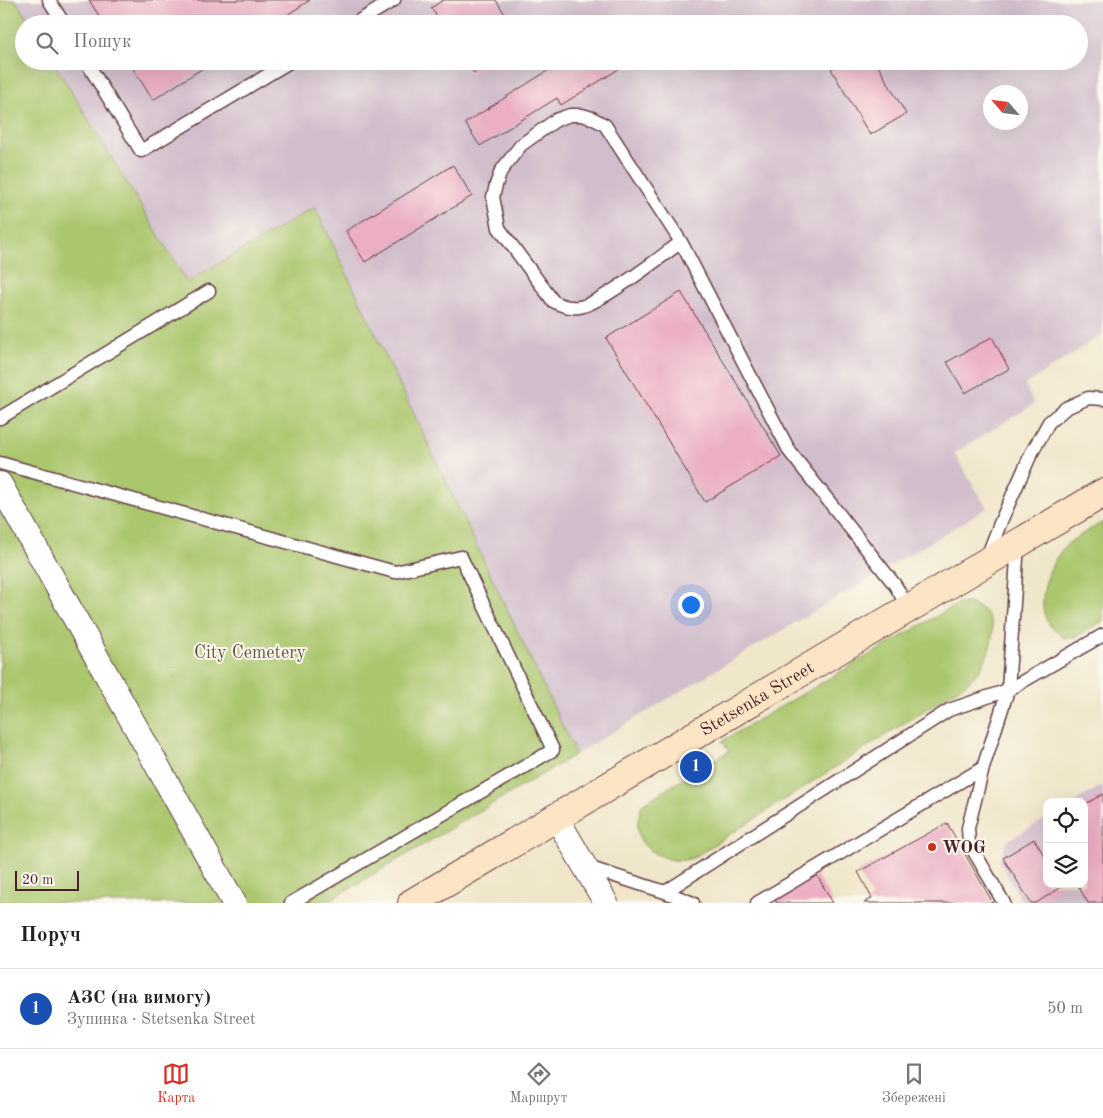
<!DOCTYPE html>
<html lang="uk">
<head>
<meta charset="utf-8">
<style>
  :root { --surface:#fff; --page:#f2f2f2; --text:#202124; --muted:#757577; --line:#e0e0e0; --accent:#d93025 }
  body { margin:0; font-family:"Old Standard TT",serif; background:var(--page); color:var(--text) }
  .controls { position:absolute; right:15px; bottom:15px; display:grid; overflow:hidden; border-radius:10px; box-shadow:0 5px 20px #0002 }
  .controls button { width:45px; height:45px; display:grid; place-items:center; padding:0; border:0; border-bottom:1px solid var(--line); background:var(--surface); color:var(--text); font:25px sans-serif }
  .compass { position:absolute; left:983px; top:85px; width:45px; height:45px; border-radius:50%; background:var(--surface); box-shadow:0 5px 20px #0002; rotate:298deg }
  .scale { position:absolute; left:15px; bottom:12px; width:64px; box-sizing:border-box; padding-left:5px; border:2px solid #4a1f2b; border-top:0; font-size:14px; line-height:18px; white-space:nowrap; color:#4a1f2b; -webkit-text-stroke:4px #fbf7ec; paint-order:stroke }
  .you { position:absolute; left:690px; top:604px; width:18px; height:18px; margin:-12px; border:4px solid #fff; border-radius:50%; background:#1a73e8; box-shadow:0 0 0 8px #1a73e833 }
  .badge { display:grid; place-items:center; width:32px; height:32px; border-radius:50%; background:var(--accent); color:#fff; font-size:16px; font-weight:700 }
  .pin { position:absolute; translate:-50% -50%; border:2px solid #fff; box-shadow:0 1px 5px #0006 }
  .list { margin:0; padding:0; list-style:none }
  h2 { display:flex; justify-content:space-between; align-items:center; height:65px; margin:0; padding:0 20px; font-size:21px }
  h2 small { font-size:16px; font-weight:400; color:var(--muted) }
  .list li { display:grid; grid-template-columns:32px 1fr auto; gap:15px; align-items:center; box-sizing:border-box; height:80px; padding:0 20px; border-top:1px solid var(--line) }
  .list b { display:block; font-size:19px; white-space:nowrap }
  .list p { margin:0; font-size:16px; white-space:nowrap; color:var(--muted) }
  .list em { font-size:16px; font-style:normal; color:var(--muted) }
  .icon { flex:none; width:28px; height:28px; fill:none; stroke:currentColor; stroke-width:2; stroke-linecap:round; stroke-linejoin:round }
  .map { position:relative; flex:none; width:1103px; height:903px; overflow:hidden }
  .search { position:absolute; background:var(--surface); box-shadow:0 5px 20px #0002; left:15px; right:15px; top:15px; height:55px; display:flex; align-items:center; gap:12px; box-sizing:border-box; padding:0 18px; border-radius:28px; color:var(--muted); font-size:19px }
  .sheet { height:145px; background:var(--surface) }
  nav { display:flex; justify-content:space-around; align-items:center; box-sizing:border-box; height:70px; border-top:1px solid var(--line); background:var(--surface); font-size:14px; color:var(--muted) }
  nav a { display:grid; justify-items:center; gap:2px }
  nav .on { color:var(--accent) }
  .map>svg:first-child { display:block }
  .industrial { fill:#d1bdcc; fill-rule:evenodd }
  .green { fill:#abc76e; stroke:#7a734c }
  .building { fill:#ebaec3 }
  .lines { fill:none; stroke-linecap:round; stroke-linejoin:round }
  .service-casing { stroke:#633d43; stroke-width:15 }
  .minor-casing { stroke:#633d43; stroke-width:26 }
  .secondary-casing { stroke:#633d43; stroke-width:30 }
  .service { stroke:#fff; stroke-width:12 }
  .minor { stroke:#fff; stroke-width:24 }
  .secondary { stroke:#fce5c4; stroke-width:28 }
  .poi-dot { fill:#c8321e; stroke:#fbf7ec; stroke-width:2 }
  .labels { text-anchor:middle; stroke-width:4; stroke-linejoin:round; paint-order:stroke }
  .park-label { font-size:18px; fill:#67513f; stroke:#fbf7ec }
  .street-label { font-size:18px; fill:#4a1f2b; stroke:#fbf7ec }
  .poi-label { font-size:18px; font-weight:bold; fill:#4a1f2b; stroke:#fbf7ec; text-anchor:start }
</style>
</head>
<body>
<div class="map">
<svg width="1103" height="903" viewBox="0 0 1103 903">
  <rect width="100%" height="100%" fill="#fbf7ec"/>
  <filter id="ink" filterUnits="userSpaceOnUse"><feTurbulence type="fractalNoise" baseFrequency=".02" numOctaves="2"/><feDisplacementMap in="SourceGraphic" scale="10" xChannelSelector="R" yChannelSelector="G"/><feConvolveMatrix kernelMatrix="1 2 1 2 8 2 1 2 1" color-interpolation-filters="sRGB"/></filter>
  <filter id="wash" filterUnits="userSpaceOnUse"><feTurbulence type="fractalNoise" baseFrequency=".0096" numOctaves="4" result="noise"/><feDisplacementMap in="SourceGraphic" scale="20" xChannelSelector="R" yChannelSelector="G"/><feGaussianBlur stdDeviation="1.12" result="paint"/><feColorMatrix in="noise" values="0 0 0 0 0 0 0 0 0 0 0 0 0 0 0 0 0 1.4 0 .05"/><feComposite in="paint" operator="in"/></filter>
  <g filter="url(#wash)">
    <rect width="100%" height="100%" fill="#f0e6ca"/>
    <path class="industrial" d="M16 0H1103V334L1025 385 1034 404 954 453 987 508 576 754 315 207 187 282 53 61H1079V24H31ZM990 92H1020V122H990Z
      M1103 785V903H1023L999 861 1007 841 1047 818V884H1084V802H1074Z"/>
    <path class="green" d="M0 0H16L31 24H24V61H53L187 282 315 207 576 754 325 903H0Z
      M1103 522V621L1074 638H1064C1058 633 1051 628 1047 621 1035 600 1051 557 1069 543 1079 535 1092 529 1103 522Z
      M968 603C976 606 987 610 990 619 997 633 988 656 981 668 977 674 971 679 967 683L693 858C688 859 682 861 677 860 664 860 643 850 639 836 636 825 639 815 642 804L729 751 722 741 957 604Z"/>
    <g id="blocks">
      <path class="building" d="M89 0H310L273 24H104Z
        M443 0H496L511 24H442L431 8Z
        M128 61H214L153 100Z
        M466 61H492L474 73Z
        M563 61H625L627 64 561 105 557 98 480 146 465 123Z
        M845 61H875L906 114 870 135 831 69Z
        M453 165 472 196 365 262 346 231Z
        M681 292 781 456 705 502 606 338Z
        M992 337 1009 369 965 393 947 362Z
        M1103 794V903H1088L1077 884H1084V805Z
        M947 823 993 903H864L872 898 858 872Z
        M1034 839 1047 860V884H1062L1063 886 1036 903H1031L1003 858Z
        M816 874 833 903H777L774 898Z"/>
    </g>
  </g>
  <g filter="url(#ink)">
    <use href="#blocks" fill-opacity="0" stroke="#633d43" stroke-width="1"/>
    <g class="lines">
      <g class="service-casing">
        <path id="service" d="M49 0 64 24
          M354 24 394 0
          M86 61 141 151 291 61
          M681 242C662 256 599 305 579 307 569 308 561 306 553 301L499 228 493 197 496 185 501 171 521 145 556 120 570 115H582L592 118 605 125 681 242 790 452 895 585 909 609
          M0 418 209 291
          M0 463 395 572 461 557 553 750 291 903
          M987 557 1001 521 1031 454 1049 422 1066 408 1088 398 1103 399
          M983 768 968 828 969 843 1004 903
          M584 866 665 892 693 903
          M665 892 949 710 1008 690 1103 635
          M757 903 983 768 1008 690 1018 544"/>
      </g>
      <g class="minor-casing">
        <path id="minor" d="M0 484 234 903
          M556 817 606 903"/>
      </g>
      <g class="secondary-casing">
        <g id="secondary">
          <path id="s1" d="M412 903 1103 493"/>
        </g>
      </g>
      <use href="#service" class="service"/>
      <use href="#minor" class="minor"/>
      <use href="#secondary" class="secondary"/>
    </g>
  </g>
  <circle class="poi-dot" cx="932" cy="847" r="5"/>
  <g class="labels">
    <g class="park-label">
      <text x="250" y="658">City Cemetery</text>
    </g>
    <g class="street-label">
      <text dy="6" stroke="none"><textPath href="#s1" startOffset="401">Stetsenka Street</textPath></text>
    </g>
    <g class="poi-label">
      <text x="942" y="853">WOG</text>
    </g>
  </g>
</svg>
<div class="controls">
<button><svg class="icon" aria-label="locate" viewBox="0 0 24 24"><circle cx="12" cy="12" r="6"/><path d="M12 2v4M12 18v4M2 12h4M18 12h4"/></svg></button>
<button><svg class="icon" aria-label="layers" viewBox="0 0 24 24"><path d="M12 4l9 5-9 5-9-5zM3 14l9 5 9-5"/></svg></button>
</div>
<svg class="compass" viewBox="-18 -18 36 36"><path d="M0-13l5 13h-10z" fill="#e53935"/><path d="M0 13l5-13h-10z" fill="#757577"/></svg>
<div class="scale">20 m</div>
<div class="you"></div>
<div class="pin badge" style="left:696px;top:767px;background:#1a4fb4">1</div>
<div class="search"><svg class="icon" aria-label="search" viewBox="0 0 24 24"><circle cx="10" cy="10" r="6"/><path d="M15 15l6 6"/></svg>Пошук</div>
</div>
<section class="sheet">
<h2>Поруч<small></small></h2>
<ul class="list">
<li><span class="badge" style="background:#1a4fb4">1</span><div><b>АЗС (на вимогу)</b><p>Зупинка · Stetsenka Street</p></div><em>50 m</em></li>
</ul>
</section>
<nav>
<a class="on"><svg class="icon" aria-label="map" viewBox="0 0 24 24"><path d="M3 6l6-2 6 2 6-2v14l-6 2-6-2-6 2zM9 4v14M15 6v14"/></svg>Карта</a>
<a><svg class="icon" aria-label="directions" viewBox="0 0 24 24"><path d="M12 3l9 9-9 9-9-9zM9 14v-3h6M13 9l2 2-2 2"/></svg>Маршрут</a>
<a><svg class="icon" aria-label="saved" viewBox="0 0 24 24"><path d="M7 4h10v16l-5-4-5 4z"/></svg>Збережені</a>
</nav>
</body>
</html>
